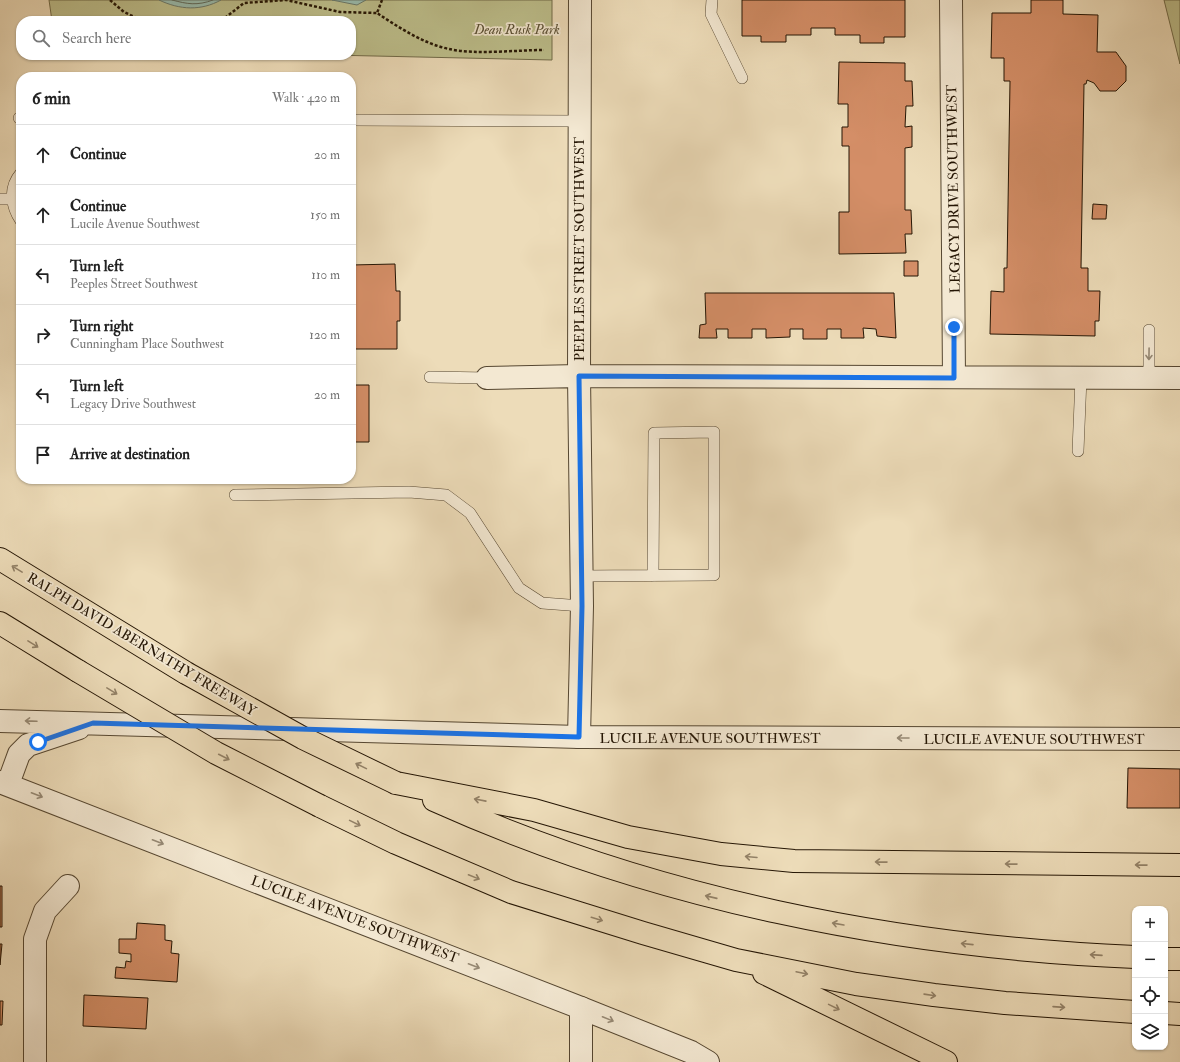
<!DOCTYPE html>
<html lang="en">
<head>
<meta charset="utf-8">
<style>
  :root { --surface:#fff; --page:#f6f6f6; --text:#222; --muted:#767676; --line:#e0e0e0 }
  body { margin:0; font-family:"IM FELL Double Pica",serif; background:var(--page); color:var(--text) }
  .controls { position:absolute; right:12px; bottom:12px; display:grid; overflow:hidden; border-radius:8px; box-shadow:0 1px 3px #0004 }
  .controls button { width:36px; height:36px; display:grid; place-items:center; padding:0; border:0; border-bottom:1px solid var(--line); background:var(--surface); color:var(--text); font:20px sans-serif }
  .stop { position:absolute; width:12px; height:12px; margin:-9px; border:3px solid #1a73e8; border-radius:50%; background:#fff }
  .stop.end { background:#1a73e8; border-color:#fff; box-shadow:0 1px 4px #0008 }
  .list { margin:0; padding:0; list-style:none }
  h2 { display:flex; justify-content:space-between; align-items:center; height:52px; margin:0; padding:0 16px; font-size:17px }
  h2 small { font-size:13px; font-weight:400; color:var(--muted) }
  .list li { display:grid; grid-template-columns:26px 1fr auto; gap:12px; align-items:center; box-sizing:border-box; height:60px; padding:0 16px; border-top:1px solid var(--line) }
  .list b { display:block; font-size:15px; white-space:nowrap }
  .list p { margin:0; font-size:13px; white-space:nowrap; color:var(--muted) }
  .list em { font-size:13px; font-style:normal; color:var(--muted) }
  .icon { flex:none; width:22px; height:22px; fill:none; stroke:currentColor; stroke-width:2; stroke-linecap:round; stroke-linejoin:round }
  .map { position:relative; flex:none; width:1180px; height:1062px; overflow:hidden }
  .search { position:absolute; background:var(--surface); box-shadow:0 1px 3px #0004; left:16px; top:16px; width:340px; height:44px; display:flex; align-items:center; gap:10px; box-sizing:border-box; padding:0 14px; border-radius:16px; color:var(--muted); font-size:15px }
  .panel { position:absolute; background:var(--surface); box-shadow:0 1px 3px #0004; left:16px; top:72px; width:340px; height:412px; border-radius:16px }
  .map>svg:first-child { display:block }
  .green { fill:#bdbf8c; stroke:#706a48 }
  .water { fill:#99bcae; stroke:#6a796a }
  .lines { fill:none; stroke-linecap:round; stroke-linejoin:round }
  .shore { stroke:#5e6859; stroke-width:1 }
  .building { fill:#d48e67; stroke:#241504 }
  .service-casing { stroke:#564731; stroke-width:12 }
  .minor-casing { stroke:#564731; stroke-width:24 }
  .tertiary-casing { stroke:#564731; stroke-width:24 }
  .motorway-casing { stroke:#241504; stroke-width:24 }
  .path { stroke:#241504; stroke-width:2.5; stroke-dasharray:3 2; stroke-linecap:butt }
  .service { stroke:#f3e8d2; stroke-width:11 }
  .minor { stroke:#f3e8d2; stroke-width:22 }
  .tertiary { stroke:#f3e8d2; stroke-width:22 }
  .motorway { stroke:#eddcb9; stroke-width:22 }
  .motorway-bridge-casing { stroke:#241504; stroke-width:24; stroke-linecap:butt }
  .motorway-bridge { stroke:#eddcb9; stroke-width:22 }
  .oneway { stroke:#968975 }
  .oneway2 { stroke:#938268 }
  .route { stroke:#1a73e8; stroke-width:5 }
  .labels { text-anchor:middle; stroke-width:3.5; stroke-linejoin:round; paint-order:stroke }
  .park-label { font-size:14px; font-style:italic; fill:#5a5034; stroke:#f3e8d2 }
  .street-label { font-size:14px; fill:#241504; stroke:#f3e8d2 }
</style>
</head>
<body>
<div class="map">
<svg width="1180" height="1062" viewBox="0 0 1180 1062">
  <rect width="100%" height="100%" fill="#eddcb9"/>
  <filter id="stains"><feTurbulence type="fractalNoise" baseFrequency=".005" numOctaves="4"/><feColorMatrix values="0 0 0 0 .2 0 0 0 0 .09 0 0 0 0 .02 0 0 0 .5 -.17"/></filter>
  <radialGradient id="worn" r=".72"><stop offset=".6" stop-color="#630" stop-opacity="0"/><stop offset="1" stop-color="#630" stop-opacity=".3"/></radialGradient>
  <path class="green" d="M49 0H552V60L330 55H351V21H52Z
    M1164 0H1180V64Z"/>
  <path class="water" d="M159 0H221C201 11 180 10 159 0Z
    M332 0H366L357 5Z"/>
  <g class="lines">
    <path class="shore" d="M172 0C187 4 197 6 213 0"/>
  </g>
  <path class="building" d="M742 0H905V37H884V43H860V35H835V28H811V35H786V42H761V36H742Z
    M1031 0H1063V14L1098 15 1097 52H1116L1126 66V81L1116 91H1100L1094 83 1087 80 1086 84H1084L1081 268H1088V291H1100L1099 321H1095V336L990 334 991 291 1004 292V268H1007L1010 81H1004V58H991L992 13H1031Z
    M839 62 905 63V81H912L913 106H906L905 127 912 126V147L905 148V210H911L912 234H905L906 253 839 254V212H849V146H842V127H848V104H838Z
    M1093 204 1107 205 1106 219H1092Z
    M904 261H918V276H904Z
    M395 264 396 291H400V321H397V349H351V265Z
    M705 293H894L896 338 877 336 876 329 863 328 864 338H841V329H827V339H803V329H790V337L766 338V329H752V338H728V329H716L717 338H699L700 325 706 324Z
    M351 385H369V442H351Z
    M1128 768 1180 769V808H1127Z
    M0 886H2V927H0Z
    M137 923 165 925V940L172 941 171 953 179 954 177 982 115 978 116 967 125 968 126 961 131 962V954L119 953V939H136Z
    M0 944H2L0 965Z
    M84 995 148 998 146 1029 83 1026Z
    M0 1001H3L2 1025H0Z"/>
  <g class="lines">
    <g class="service-casing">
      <path id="service" d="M712 0 711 14 742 78
        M19 118H21
        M351 120 580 121
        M21 173C8 188 11 206 21 221
        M0 199H12
        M430 377 487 378
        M1149 378V330
        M1078 451 1081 378
        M235 495 409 492 446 495 470 513 519 588 542 603 582 606
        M582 576 714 575V432L654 433 653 576"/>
    </g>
    <g class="minor-casing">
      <path id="minor" d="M951 0 954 377
        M487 378 579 376 1180 378
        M579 737 582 606 579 376 580 0
        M581 1008V1062
        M35 1062V939L45 911 68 886"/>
    </g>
    <g class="tertiary-casing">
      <path id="tertiary" d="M0 721 579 737 1180 739
        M0 782 581 1008 691 1052 708 1062
        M8 784 19 754 28 745 79 728"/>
    </g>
    <g class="motorway-casing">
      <path id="motorway" d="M0 559 186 673
        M0 623 78 671
        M396 783 534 810 628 837 721 854 794 861 1180 865
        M434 800C654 899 895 947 1135 957
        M320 806 396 843 511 892 643 933 736 960 856 984 934 995 1005 1003 1135 1012
        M1165 959H1180
        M764 973 946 1062
        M1165 1013 1180 1014"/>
    </g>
    <path class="path" d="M110 0 124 12 143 21
      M382 0 377 13C398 27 424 44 449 49 476 55 516 50 544 50
      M221 21 244 3 286 0 340 12 377 13"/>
    <use href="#service" class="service"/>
    <use href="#minor" class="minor"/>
    <use href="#tertiary" class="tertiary"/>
    <use href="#motorway" class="motorway"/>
    <g class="motorway-bridge-casing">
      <path id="motorway-bridge" d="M78 671 216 753 320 806
        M186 673 303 738 396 783"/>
    </g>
    <use href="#motorway-bridge" class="motorway-bridge"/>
  </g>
  <defs><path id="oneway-shaft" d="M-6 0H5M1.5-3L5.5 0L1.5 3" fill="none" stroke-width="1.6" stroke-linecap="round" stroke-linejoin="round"/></defs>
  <g class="oneway">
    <use href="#oneway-shaft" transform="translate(1149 354) rotate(91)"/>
    <use href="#oneway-shaft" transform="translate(31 721) rotate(-178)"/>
    <use href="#oneway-shaft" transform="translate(903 738) rotate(-180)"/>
    <use href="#oneway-shaft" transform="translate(37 795) rotate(21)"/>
    <use href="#oneway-shaft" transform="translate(158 842) rotate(21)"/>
    <use href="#oneway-shaft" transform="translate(474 966) rotate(21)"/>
    <use href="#oneway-shaft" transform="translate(608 1019) rotate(22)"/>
  </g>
  <g class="oneway2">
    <use href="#oneway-shaft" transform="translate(17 569) rotate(-149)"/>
    <use href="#oneway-shaft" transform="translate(33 644) rotate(32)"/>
    <use href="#oneway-shaft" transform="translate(112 691) rotate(31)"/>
    <use href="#oneway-shaft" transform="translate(224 757) rotate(27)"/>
    <use href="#oneway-shaft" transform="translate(361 766) rotate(-154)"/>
    <use href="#oneway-shaft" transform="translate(480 800) rotate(-169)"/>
    <use href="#oneway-shaft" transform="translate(355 823) rotate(26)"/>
    <use href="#oneway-shaft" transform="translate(751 857) rotate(-175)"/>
    <use href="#oneway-shaft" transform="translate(881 862) rotate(-179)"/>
    <use href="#oneway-shaft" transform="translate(1011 864) rotate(-179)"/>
    <use href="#oneway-shaft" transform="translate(1141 865) rotate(-179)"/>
    <use href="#oneway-shaft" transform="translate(474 877) rotate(22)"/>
    <use href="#oneway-shaft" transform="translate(711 897) rotate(-167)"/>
    <use href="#oneway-shaft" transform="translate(597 919) rotate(17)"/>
    <use href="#oneway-shaft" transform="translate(838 924) rotate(-170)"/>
    <use href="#oneway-shaft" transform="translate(967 944) rotate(-174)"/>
    <use href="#oneway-shaft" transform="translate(1096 955) rotate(-176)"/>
    <use href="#oneway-shaft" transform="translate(802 973) rotate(12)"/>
    <use href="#oneway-shaft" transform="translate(930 995) rotate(8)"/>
    <use href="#oneway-shaft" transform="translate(834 1007) rotate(26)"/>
    <use href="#oneway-shaft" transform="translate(1059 1007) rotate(4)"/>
  </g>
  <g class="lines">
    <path class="route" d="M38 742 93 723 579 737 582 606 579 376 954 378V327"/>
  </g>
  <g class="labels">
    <g class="park-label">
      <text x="517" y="34">Dean Rusk Park</text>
    </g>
    <g class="street-label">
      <text transform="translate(953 189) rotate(-91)" y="5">LEGACY DRIVE SOUTHWEST</text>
      <text transform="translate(579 249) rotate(-90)" y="5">PEEPLES STREET SOUTHWEST</text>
      <text transform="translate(142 644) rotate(31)" y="5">RALPH DAVID ABERNATHY FREEWAY</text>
      <text x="710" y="743">LUCILE AVENUE SOUTHWEST</text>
      <text x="1034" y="744">LUCILE AVENUE SOUTHWEST</text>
      <text transform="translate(355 919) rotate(21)" y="5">LUCILE AVENUE SOUTHWEST</text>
    </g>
  </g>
  <rect width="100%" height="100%" filter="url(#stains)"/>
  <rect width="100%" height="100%" fill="url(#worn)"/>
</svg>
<div class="controls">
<button>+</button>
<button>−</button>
<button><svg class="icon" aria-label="locate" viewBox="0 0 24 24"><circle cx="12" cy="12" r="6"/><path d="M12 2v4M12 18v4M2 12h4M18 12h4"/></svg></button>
<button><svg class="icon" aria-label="layers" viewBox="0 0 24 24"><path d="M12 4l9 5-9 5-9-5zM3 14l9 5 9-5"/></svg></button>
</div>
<div class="stop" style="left:38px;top:742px"></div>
<div class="stop end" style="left:954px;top:327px"></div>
<div class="search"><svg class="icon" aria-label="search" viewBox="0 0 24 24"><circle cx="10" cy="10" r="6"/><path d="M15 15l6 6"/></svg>Search here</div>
<section class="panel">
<h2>6 min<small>Walk · 420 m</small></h2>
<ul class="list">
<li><svg class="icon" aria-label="ahead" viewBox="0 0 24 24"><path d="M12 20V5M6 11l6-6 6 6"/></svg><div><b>Continue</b></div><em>20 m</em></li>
<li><svg class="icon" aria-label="ahead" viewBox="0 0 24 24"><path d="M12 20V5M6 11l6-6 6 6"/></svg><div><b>Continue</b><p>Lucile Avenue Southwest</p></div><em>150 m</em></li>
<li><svg class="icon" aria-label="left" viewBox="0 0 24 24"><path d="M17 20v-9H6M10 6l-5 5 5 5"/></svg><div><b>Turn left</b><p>Peeples Street Southwest</p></div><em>110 m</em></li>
<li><svg class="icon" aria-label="right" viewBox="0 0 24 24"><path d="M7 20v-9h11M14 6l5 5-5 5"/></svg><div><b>Turn right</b><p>Cunningham Place Southwest</p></div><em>120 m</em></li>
<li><svg class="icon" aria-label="left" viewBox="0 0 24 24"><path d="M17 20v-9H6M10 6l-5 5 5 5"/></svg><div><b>Turn left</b><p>Legacy Drive Southwest</p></div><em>20 m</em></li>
<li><svg class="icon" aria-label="arrive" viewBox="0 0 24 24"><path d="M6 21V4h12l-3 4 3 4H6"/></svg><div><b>Arrive at destination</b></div></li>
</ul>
</section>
</div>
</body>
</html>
